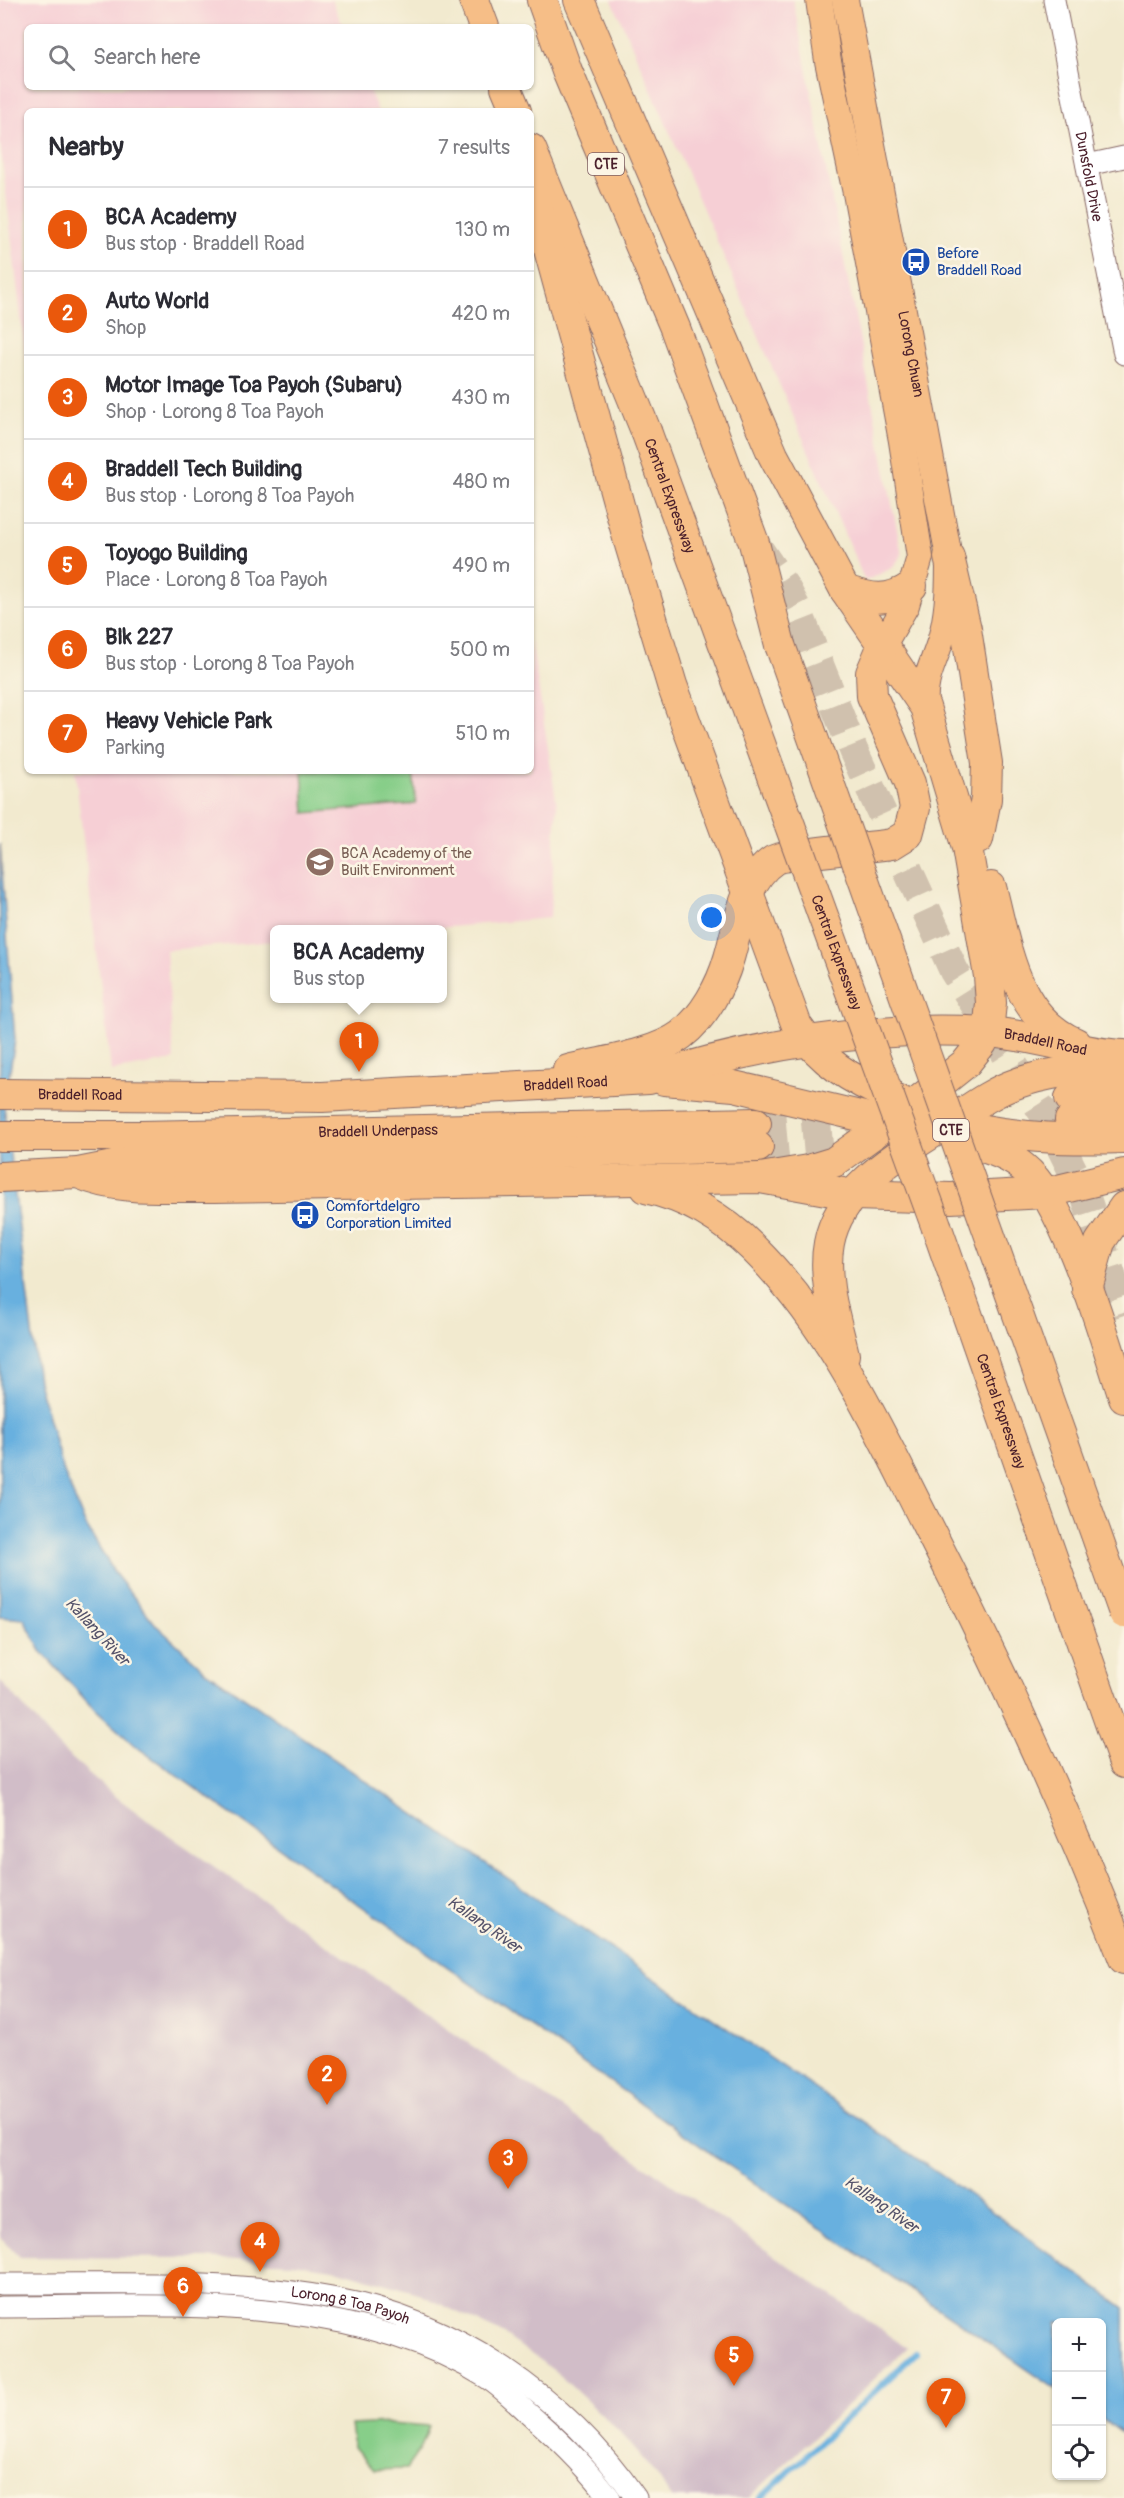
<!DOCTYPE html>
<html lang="en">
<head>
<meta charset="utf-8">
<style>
  :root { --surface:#fff; --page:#f2f2f3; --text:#2b2b33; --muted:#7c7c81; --line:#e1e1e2; --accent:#ea580c }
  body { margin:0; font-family:Pangolin,sans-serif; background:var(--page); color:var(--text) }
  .controls { position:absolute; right:18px; bottom:18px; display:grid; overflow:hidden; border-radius:9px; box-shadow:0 2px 4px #0004 }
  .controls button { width:54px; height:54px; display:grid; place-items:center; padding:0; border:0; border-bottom:2px solid var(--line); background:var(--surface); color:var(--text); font:30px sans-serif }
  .you { position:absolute; left:712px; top:918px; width:21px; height:21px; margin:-15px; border:4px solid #fff; border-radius:50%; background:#1a73e8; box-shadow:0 0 0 9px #1a73e833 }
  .badge { display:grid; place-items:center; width:39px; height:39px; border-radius:50%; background:var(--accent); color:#fff; font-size:20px; font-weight:700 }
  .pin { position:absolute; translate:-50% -50px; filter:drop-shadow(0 2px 3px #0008) }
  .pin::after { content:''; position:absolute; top:32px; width:21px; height:18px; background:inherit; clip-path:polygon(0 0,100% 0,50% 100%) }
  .popup { position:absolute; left:270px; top:925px; width:177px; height:78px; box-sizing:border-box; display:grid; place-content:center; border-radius:9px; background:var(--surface); filter:drop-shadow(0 2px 4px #0005); font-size:20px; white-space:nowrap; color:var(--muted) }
  .popup b { font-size:22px; color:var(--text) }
  .popup::after { content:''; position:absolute; left:50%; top:100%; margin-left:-12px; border:12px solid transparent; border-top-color:var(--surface) }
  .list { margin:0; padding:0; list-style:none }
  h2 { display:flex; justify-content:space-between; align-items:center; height:78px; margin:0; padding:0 24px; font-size:26px }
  h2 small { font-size:20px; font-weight:400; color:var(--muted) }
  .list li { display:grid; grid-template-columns:39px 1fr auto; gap:18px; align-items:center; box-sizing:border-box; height:84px; padding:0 24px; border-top:2px solid var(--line) }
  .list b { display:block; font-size:22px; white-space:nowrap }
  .list p { margin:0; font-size:20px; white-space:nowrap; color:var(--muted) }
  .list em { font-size:20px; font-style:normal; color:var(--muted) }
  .icon { flex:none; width:33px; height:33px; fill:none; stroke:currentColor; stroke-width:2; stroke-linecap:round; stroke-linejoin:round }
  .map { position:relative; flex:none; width:1124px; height:2498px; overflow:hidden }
  .search { position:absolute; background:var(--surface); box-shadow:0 2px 4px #0004; left:24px; top:24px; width:510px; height:66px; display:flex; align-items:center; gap:15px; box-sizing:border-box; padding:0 21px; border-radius:9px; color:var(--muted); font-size:22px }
  .panel { position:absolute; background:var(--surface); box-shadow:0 2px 4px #0004; left:24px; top:108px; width:510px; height:666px; border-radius:9px }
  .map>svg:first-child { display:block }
  .built { fill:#f6cfd5 }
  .industrial { fill:#d1bdc8 }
  .green { fill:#87ce89; stroke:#68765a; stroke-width:1.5 }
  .water { fill:#67b0df; stroke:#586885; stroke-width:1.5 }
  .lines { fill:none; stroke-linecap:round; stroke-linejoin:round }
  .stream { stroke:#67b0df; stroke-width:6 }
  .highway-tunnel { stroke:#d0c1ae; stroke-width:30; stroke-dasharray:30 15; stroke-linecap:butt }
  .minor-casing { stroke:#856664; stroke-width:23 }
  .major-casing { stroke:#856664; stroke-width:28 }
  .highway-casing { stroke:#856664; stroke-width:32 }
  .minor { stroke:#fff; stroke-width:21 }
  .major { stroke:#f6be87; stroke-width:26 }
  .highway { stroke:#f6be87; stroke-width:30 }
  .highway-bridge-casing { stroke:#856664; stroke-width:32; stroke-linecap:butt }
  .highway-bridge { stroke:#f6be87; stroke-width:30 }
  .labels { text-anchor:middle; stroke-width:5; stroke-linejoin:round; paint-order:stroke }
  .shield { fill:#fcf5e5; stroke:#7f5f63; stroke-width:1.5 }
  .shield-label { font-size:14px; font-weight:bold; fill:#4a1f2b }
  .street-label { font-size:15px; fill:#4a1f2b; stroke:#fcf5e5 }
  .transit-label { font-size:15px; fill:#164399; stroke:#fcf5e5; text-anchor:start }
  .education-label { font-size:15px; fill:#785e54; stroke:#fcf5e5; text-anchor:start }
  .water-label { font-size:16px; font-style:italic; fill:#54526a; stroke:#fcf5e5 }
</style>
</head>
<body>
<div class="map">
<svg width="1124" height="2498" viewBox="0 0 1124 2498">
  <rect width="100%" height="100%" fill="#fcf5e5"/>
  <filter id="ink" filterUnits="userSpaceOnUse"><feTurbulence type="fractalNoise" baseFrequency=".0167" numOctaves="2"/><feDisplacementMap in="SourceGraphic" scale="12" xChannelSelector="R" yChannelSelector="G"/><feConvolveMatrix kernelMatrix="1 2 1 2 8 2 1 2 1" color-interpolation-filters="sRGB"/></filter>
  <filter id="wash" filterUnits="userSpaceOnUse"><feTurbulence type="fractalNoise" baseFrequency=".008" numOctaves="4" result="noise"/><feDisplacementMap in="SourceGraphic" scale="24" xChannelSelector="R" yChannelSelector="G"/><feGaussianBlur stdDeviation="1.35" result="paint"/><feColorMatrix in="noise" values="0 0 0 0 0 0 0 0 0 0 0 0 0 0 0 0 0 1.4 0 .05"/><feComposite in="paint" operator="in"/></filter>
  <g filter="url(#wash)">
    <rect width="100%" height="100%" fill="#f2eacf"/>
    <path class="built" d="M0 0H332L343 27H27V87H368L378 111H27V368L0 143Z
      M612 0H793L902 555 892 568 865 581Z
      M531 639 557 806 550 918 416 930H275V941L166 950 174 1060 111 1071 75 771H531Z"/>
    <path class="industrial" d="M0 1680 60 1748 115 1796 147 1820 907 2348 749 2498H671L659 2478 621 2433 556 2372 503 2334 415 2292 339 2270 293 2263 202 2258 20 2257 0 2237Z"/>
    <path class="green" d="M302 771H413L416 804 305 813Z
      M390 2423 429 2426 420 2449 406 2469 374 2470 354 2447 351 2425Z"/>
    <path class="water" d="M0 844 15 1040 4 1106 38 1381 63 1470 85 1524 116 1575 157 1626 207 1672 957 2186 1124 2308V2435L1102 2419V2322H1056V2389L709 2152 134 1745 90 1705 41 1651 24 1619 0 1617Z"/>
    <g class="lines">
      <path class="stream" d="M761 2498 916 2353"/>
    </g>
  </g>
  <g filter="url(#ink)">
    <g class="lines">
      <path class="highway-tunnel" d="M755 544 786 589 798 612 853 750 954 971 1046 1117 1085 1195 1124 1315
        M756 1123 848 1116
        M758 1147 879 1136"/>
      <g class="minor-casing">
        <g id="minor">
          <path id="s1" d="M1054 0 1124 354"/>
          <path d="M1087 165 1124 157"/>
          <path id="s2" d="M0 2284C110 2285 223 2278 332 2298 454 2320 566 2396 636 2498"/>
          <path d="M0 2307C159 2307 346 2290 487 2378 504 2389 520 2406 535 2419 562 2443 589 2469 610 2498"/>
        </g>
      </g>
      <g class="major-casing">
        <g id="major">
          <path d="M819 0 828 61 856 193 902 441 920 557 906 605 883 645"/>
          <path id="s3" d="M845 0 949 557C949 582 949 606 943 631 937 659 922 677 925 707"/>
        </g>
      </g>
      <g class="highway-casing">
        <g id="highway">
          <path d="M474 0 484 27"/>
          <path d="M542 0 567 71 675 328 754 543 780 645"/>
          <path d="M579 0 773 455 845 590 925 707 967 848 989 976 991 1003 989 1023 982 1043 966 1063 912 1106 834 1162 808 1170 760 1178"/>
          <path d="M506 87 516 111"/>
          <path d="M531 149 646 431"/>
          <path d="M531 184 628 538 672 685 797 1026C821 1062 852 1080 891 1097 910 1105 930 1116 950 1122 1006 1138 1066 1140 1124 1138"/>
          <path d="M949 557 966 629 987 763 986 799 978 839"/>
          <path d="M845 590C871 599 888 603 912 586"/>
          <path d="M991 887C1006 944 1014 1017 1076 1043"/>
          <path d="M568 1070C600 1062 654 1055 681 1035 704 1017 721 986 729 958 738 928 744 879 774 860 783 854 874 847 892 844L908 834 915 808 910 783 872 696 871 673 883 645"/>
          <path d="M664 1080 734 1086 902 1126"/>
          <path id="s4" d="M0 1094 322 1097 649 1079C750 1045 878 1025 985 1032 1032 1034 1077 1053 1124 1055"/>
          <path d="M1070 1098 1124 1092"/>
          <path d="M1070 1120 1124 1115"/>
          <path id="s5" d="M0 1136H141L756 1123"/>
          <path d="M957 1140C980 1146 1005 1152 1024 1168 1067 1202 1106 1343 1124 1398"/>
          <path d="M78 1173C120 1192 169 1186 215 1187L760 1178 854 1195 951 1198 1045 1193 1124 1174"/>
          <path d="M0 1177 78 1173 128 1163 758 1147"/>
          <path d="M646 1188C687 1197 724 1219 754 1249 831 1325 877 1426 925 1521 998 1664 1066 1809 1124 1959"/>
          <path id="s6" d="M937 1228 1124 1763"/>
          <path d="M1087 1289 1100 1242 1124 1207"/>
          <path d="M844 1355C836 1320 822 1279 829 1243 840 1184 906 1151 951 1121 972 1107 994 1091 1018 1083 1050 1072 1083 1069 1116 1065"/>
        </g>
      </g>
      <use href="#minor" class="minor"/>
      <use href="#major" class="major"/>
      <use href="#highway" class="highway"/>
      <g class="highway-bridge-casing">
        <g id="highway-bridge">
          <path id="s7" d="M646 431 937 1228"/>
          <path d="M780 645 1124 1613"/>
        </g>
      </g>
      <use href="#highway-bridge" class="highway-bridge"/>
    </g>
  </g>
  <defs>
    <g id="bus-disc" transform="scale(1.5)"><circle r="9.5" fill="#1a4fb4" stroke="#fcf5e5"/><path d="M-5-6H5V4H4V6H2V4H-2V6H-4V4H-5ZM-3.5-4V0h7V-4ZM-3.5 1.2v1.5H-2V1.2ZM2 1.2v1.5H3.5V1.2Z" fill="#fff"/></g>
    <g id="university-disc" transform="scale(1.5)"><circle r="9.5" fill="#8d6e63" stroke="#fcf5e5"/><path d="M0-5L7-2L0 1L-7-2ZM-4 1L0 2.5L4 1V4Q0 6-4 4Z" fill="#fff"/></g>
  </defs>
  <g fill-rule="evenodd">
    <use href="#bus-disc" x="916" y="262"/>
    <use href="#university-disc" x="320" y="862"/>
    <use href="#bus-disc" x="305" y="1215"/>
  </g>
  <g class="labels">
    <g class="shield">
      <rect x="588" y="153" width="36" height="22" rx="4.5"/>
      <rect x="933" y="1119" width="36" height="22" rx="4.5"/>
    </g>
    <g class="shield-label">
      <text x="606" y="169">CTE</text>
      <text x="951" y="1135">CTE</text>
    </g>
    <g class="street-label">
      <text dy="5" stroke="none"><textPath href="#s1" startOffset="180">Dunsfold Drive</textPath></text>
      <text dy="5" stroke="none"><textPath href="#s3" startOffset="360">Lorong Chuan</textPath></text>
      <text dy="5" stroke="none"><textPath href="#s7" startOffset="69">Central Expressway</textPath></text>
      <text dy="5" stroke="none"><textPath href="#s7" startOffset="555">Central Expressway</textPath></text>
      <text dy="5" stroke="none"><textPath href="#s4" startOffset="1052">Braddell Road</textPath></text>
      <text dy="5" stroke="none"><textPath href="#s4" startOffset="566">Braddell Road</textPath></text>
      <text dy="5" stroke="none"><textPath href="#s4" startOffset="80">Braddell Road</textPath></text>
      <text dy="5" stroke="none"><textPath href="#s5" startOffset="378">Braddell Underpass</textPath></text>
      <text dy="5" stroke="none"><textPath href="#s6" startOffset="194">Central Expressway</textPath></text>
      <text dy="5" stroke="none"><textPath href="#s2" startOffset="352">Lorong 8 Toa Payoh</textPath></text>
    </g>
    <g class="transit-label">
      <text x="937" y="258">Before<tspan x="937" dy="17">Braddell Road</tspan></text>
      <text x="326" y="1211">Comfortdelgro<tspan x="326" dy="17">Corporation Limited</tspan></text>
    </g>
    <g class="education-label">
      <text x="341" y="858">BCA Academy of the<tspan x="341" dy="17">Built Environment</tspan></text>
    </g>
    <g class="water-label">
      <text transform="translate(98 1631) rotate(47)" y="6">Kallang River</text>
      <text transform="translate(485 1924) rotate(35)" y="6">Kallang River</text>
      <text transform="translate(882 2204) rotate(35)" y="6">Kallang River</text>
    </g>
  </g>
</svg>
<div class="controls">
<button>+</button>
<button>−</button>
<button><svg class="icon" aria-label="locate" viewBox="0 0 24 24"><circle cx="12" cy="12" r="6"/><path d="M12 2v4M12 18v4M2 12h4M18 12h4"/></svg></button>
</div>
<div class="you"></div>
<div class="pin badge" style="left:359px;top:1072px">1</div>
<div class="popup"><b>BCA Academy</b>Bus stop</div>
<div class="pin badge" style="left:327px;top:2105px">2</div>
<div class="pin badge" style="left:508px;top:2189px">3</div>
<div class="pin badge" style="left:260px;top:2272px">4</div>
<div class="pin badge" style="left:734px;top:2386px">5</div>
<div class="pin badge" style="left:183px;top:2317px">6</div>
<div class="pin badge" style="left:946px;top:2428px">7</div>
<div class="search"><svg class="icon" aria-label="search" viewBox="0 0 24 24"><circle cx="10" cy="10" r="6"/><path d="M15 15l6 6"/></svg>Search here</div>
<section class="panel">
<h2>Nearby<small>7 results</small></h2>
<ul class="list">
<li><span class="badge">1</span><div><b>BCA Academy</b><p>Bus stop · Braddell Road</p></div><em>130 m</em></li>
<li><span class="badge">2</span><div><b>Auto World</b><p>Shop</p></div><em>420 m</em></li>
<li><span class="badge">3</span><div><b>Motor Image Toa Payoh (Subaru)</b><p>Shop · Lorong 8 Toa Payoh</p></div><em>430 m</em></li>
<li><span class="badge">4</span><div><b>Braddell Tech Building</b><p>Bus stop · Lorong 8 Toa Payoh</p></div><em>480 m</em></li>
<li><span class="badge">5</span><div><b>Toyogo Building</b><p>Place · Lorong 8 Toa Payoh</p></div><em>490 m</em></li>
<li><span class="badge">6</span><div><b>Blk 227</b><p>Bus stop · Lorong 8 Toa Payoh</p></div><em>500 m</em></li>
<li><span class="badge">7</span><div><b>Heavy Vehicle Park</b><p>Parking</p></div><em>510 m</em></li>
</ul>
</section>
</div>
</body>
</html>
